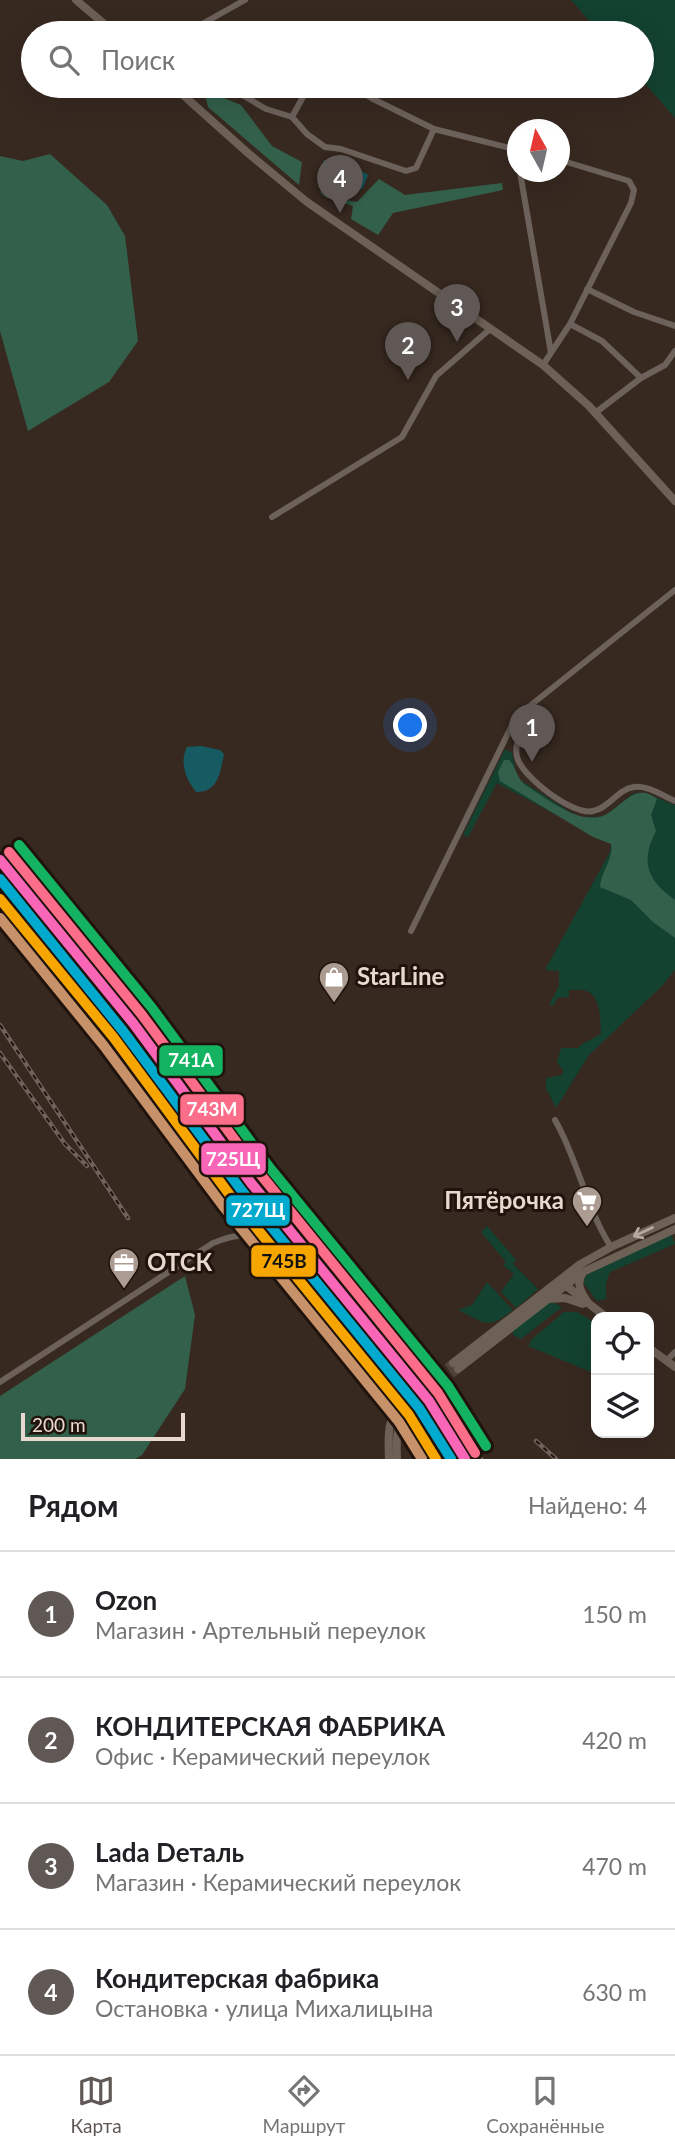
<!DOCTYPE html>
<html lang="ru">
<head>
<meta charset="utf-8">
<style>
  :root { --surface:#fff; --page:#f6f6f6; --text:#202124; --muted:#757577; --line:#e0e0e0; --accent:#5f5855 }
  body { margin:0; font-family:Lato,sans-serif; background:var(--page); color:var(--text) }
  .controls { position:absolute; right:21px; bottom:21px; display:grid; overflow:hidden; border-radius:14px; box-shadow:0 7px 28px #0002 }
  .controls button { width:63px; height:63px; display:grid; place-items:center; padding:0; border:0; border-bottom:2px solid var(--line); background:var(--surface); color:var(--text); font:35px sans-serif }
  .compass { position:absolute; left:507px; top:119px; width:63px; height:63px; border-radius:50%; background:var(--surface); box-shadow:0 7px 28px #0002; rotate:352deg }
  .scale { position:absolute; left:21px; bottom:18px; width:164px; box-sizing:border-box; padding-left:7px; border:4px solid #e9d8ce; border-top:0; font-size:19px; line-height:24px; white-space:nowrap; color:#e9d8ce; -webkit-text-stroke:5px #1f130c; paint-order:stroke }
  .you { position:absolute; left:411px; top:726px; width:24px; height:24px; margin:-18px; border:5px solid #fff; border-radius:50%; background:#1a73e8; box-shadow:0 0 0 10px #1a73e833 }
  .badge { display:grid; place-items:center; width:46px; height:46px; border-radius:50%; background:var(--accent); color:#fff; font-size:23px; font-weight:700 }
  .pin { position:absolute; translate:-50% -58px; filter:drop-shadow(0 2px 4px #0008) }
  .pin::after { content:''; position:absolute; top:37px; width:24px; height:21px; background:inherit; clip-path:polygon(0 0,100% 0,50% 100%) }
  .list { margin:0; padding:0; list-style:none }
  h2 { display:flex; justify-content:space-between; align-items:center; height:91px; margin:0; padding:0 28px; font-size:30px }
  h2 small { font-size:23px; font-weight:400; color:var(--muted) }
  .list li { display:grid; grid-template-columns:46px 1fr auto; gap:21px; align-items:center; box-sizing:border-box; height:126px; padding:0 28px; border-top:2px solid var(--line) }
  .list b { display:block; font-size:26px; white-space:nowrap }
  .list p { margin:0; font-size:23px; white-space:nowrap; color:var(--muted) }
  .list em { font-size:23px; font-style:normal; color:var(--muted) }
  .icon { flex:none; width:38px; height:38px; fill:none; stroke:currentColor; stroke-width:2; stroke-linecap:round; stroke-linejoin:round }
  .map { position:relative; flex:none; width:675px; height:1459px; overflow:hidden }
  .search { position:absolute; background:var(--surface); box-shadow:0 7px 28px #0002; left:21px; right:21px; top:21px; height:77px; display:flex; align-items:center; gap:18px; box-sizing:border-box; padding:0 24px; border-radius:38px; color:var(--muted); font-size:26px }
  .sheet { height:595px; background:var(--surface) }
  nav { display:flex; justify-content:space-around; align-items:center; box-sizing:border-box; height:98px; border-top:2px solid var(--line); background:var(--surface); font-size:19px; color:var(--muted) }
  nav a { display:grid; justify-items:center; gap:4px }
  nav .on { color:var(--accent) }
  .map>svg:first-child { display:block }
  .green { fill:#134230 }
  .forest { fill:#32604b }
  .water { fill:#165a62 }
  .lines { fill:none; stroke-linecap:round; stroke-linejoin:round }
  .major-tunnel { stroke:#52433a; stroke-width:8; stroke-dasharray:8 4; stroke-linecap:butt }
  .minor { stroke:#6d615b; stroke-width:6 }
  .major { stroke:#6d6055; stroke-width:8 }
  .rail-casing { stroke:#6e635c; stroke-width:4.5 }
  .rail { stroke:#1f130c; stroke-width:2; stroke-dasharray:5; stroke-linecap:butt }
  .rail-1-casing { stroke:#1f130c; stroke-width:16 }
  .rail-2-casing { stroke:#1f130c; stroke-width:16 }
  .rail-3-casing { stroke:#1f130c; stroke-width:16 }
  .rail-4-casing { stroke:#1f130c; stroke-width:16 }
  .rail-5-casing { stroke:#1f130c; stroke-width:16 }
  .rail-6-casing { stroke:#1f130c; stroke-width:16 }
  .rail-1 { stroke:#fa66b7; stroke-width:10 }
  .rail-2 { stroke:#00a9ce; stroke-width:10 }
  .rail-3 { stroke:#fb6d88; stroke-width:10 }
  .rail-4 { stroke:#f7a600; stroke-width:10 }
  .rail-5 { stroke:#13b361; stroke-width:10 }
  .rail-6 { stroke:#c7916a; stroke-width:10 }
  .oneway { stroke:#b7a89e }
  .labels { text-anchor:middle; stroke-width:6; stroke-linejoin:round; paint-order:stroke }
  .poi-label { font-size:24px; font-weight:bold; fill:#e9d8ce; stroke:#1f130c; text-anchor:start }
  .line-badge { stroke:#1f130c; stroke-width:2.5 }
  .badge-label { font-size:19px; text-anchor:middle; font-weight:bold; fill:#fff }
  .pale-badge-label { font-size:19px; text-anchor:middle; font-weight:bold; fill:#111 }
</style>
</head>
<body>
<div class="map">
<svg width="675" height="1459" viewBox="0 0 675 1459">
  <rect width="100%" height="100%" fill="#372920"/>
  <path class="green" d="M571 0H675V118L642 80V33H600Z
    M505 749 512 753 517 778 578 817H603L634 793H645L675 805V970L662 986 589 1055 556 1108 546 1088V1078L562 1075 563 1070 557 1062 561 1048H578L579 1046 601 1034C600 1021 602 998 587 991 583 989 574 990 569 990V997L557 998 554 1005H549L559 986V971L545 970 610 852 611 844 497 783 468 837 463 835Z
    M487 1226 516 1260 513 1264 538 1289 516 1308 501 1292 514 1274 503 1265 506 1262 481 1232Z
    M671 1234 675 1244 610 1272 606 1283V1299L597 1301 583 1282 587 1274Z
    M487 1282 513 1310C486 1331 486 1323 458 1310L472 1305Z
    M548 1303H555L562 1307 521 1339 513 1335V1330Z
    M564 1312H577L596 1323V1374L528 1346 532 1339Z"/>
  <path class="forest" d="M212 93 241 105 272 146 302 162 299 185 208 107 205 94Z
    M50 154 107 205 125 236 138 341 109 382 28 431 0 331V156L23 161Z
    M379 179 405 195 502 183 503 190 393 213 378 235 351 219 353 206 325 197 319 191 331 197 357 202Z
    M504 760H509C516 767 516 776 524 784 543 796 576 823 599 817 620 812 633 779 657 799L651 815 656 831C640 862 647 880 675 900V938L653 922 631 900 600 887C601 871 614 859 611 844L593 837 500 781 498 772Z
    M185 1276 195 1315 185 1389 142 1455 135 1459H0V1396Z"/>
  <path class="water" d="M324 160C342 160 353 165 368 175L363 188C349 196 339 195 323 189L320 178Z
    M201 746 220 750 224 754C220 774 218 792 196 792 186 779 179 763 187 747Z"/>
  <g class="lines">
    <path class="major-tunnel" d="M409 1397 453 1363
      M414 1404 458 1369"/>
    <path class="minor" d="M186 33 245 0
      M227 86 266 109 292 117 307 134 325 147 341 149 406 171 416 168 434 129
      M352 86 373 99 434 129 518 150
      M292 117 309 86
      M520 172 551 353
      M587 289 634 312 675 326
      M570 324 602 341 641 378
      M543 365 570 324 631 203 634 190 629 181 560 160
      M595 413 641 378 665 365 675 351
      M272 517 402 437 436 376 490 329
      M525 710C527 727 513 740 517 757 522 777 573 816 593 811 609 808 618 789 634 787 648 785 663 796 675 801
      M411 931 516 717 675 590
      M555 1120C578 1160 586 1208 611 1247
      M666 1361 675 1352
      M0 1382 213 1243C224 1239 237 1233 249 1238 281 1249 304 1301 324 1327 344 1352 379 1396 404 1414"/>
    <path class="major" d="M76 0 115 33
      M173 86 249 154 307 202 543 365 589 406 675 501
      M583 1272C576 1283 580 1291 587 1301
      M560 1281 606 1317
      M548 1299 565 1298 583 1304
      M649 1348 675 1367
      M453 1363 579 1265 611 1247 675 1218
      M458 1369 583 1272 675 1229
      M389 1459C388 1430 386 1418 409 1397
      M397 1459C396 1436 396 1420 414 1404"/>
    <g class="rail-casing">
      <path id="rail" d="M0 1025 128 1218
        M0 1053 65 1144 87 1166
        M450 1420 481 1459
        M536 1441 556 1459"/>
    </g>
    <use href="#rail" class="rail"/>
    <g class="rail-1-casing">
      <path id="rail-1" d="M0 860 133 1023 251 1183 429 1401 465 1459"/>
    </g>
    <g class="rail-2-casing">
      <path id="rail-2" d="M0 879 123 1031 242 1191 419 1408 451 1459"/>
    </g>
    <g class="rail-3-casing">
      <path id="rail-3" d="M9 852 142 1015 261 1175 438 1393 475 1453"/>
    </g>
    <g class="rail-4-casing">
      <path id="rail-4" d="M0 899 114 1038 232 1198 409 1415 436 1459"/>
    </g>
    <g class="rail-5-casing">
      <path id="rail-5" d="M19 845 152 1008 270 1168 448 1386 486 1446"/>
    </g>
    <g class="rail-6-casing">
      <path id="rail-6" d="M0 918 104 1046 223 1206 399 1422 422 1459"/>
    </g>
    <use href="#rail-1" class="rail-1"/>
    <use href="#rail-2" class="rail-2"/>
    <use href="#rail-3" class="rail-3"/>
    <use href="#rail-4" class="rail-4"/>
    <use href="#rail-5" class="rail-5"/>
    <use href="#rail-6" class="rail-6"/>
  </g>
  <defs><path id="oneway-shaft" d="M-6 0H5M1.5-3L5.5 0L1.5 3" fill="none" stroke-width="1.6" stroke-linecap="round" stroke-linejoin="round" transform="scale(1.75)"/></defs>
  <use class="oneway" href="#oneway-shaft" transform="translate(643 1232) rotate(155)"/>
  <defs>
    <g id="shop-pin" transform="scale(1.575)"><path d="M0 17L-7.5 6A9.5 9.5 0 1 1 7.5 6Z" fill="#ab9b91" stroke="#1f130c"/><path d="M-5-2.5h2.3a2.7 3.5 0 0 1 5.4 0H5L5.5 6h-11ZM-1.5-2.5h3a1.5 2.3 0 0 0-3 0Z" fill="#fff"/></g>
    <g id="supermarket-pin" transform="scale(1.575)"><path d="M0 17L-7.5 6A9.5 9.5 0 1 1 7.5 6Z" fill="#ab9b91" stroke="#1f130c"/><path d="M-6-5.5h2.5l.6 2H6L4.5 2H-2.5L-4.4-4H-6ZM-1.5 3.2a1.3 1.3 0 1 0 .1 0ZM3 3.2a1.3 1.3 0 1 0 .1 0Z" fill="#fff"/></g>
    <g id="office-pin" transform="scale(1.575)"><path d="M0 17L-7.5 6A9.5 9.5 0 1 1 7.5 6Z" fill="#ab9b91" stroke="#1f130c"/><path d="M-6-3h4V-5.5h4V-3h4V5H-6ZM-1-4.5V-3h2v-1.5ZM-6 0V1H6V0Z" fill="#fff"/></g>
  </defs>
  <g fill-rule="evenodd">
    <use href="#shop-pin" x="334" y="977"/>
    <use href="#supermarket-pin" x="587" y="1201"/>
    <use href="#office-pin" x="124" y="1263"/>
  </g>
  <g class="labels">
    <g class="poi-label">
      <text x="357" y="985">StarLine</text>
      <text x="564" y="1209" text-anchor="end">Пятёрочка</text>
      <text x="147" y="1271">ОТСК</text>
    </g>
  </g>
  <g class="line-badge">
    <rect x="158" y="1044" width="66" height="33" rx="7" fill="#13b361"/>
    <rect x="179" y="1093" width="66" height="33" rx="7" fill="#fb6d88"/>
    <rect x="200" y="1142" width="67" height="34" rx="7" fill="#fa66b7"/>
    <rect x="225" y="1194" width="66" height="33" rx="7" fill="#00a9ce"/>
    <rect x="250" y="1244" width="67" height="34" rx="7" fill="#f7a600"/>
  </g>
  <g class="badge-label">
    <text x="191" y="1067">741А</text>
    <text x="212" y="1116">743М</text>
    <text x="233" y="1166">725Щ</text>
    <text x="258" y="1217">727Щ</text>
  </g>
  <g class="pale-badge-label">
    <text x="284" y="1268">745В</text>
  </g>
</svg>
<div class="controls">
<button><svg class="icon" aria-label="locate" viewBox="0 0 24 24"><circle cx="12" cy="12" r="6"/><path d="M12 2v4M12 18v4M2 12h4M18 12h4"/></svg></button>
<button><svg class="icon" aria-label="layers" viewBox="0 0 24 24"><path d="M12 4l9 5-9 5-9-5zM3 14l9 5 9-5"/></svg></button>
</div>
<svg class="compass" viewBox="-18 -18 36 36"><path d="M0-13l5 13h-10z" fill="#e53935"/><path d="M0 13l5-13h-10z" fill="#757577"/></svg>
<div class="scale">200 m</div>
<div class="you"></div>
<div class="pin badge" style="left:532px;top:762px">1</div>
<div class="pin badge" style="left:408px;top:380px">2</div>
<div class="pin badge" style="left:457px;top:342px">3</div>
<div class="pin badge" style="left:340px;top:213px">4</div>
<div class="search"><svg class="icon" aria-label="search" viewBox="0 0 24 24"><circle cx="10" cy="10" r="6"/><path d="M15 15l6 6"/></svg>Поиск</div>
</div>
<section class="sheet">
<h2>Рядом<small>Найдено: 4</small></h2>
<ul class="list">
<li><span class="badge">1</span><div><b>Ozon</b><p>Магазин · Артельный переулок</p></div><em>150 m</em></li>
<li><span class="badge">2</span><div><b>КОНДИТЕРСКАЯ ФАБРИКА</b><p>Офис · Керамический переулок</p></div><em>420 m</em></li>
<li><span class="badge">3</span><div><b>Lada Dеталь</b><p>Магазин · Керамический переулок</p></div><em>470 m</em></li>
<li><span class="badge">4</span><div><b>Кондитерская фабрика</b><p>Остановка · улица Михалицына</p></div><em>630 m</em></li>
</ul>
</section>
<nav>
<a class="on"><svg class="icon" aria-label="map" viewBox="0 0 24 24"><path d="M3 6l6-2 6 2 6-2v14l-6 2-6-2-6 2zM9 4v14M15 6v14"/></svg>Карта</a>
<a><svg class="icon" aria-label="directions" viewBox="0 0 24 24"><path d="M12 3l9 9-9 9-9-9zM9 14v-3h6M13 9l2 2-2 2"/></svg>Маршрут</a>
<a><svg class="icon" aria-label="saved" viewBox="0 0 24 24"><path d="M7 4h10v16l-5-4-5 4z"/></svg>Сохранённые</a>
</nav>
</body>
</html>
